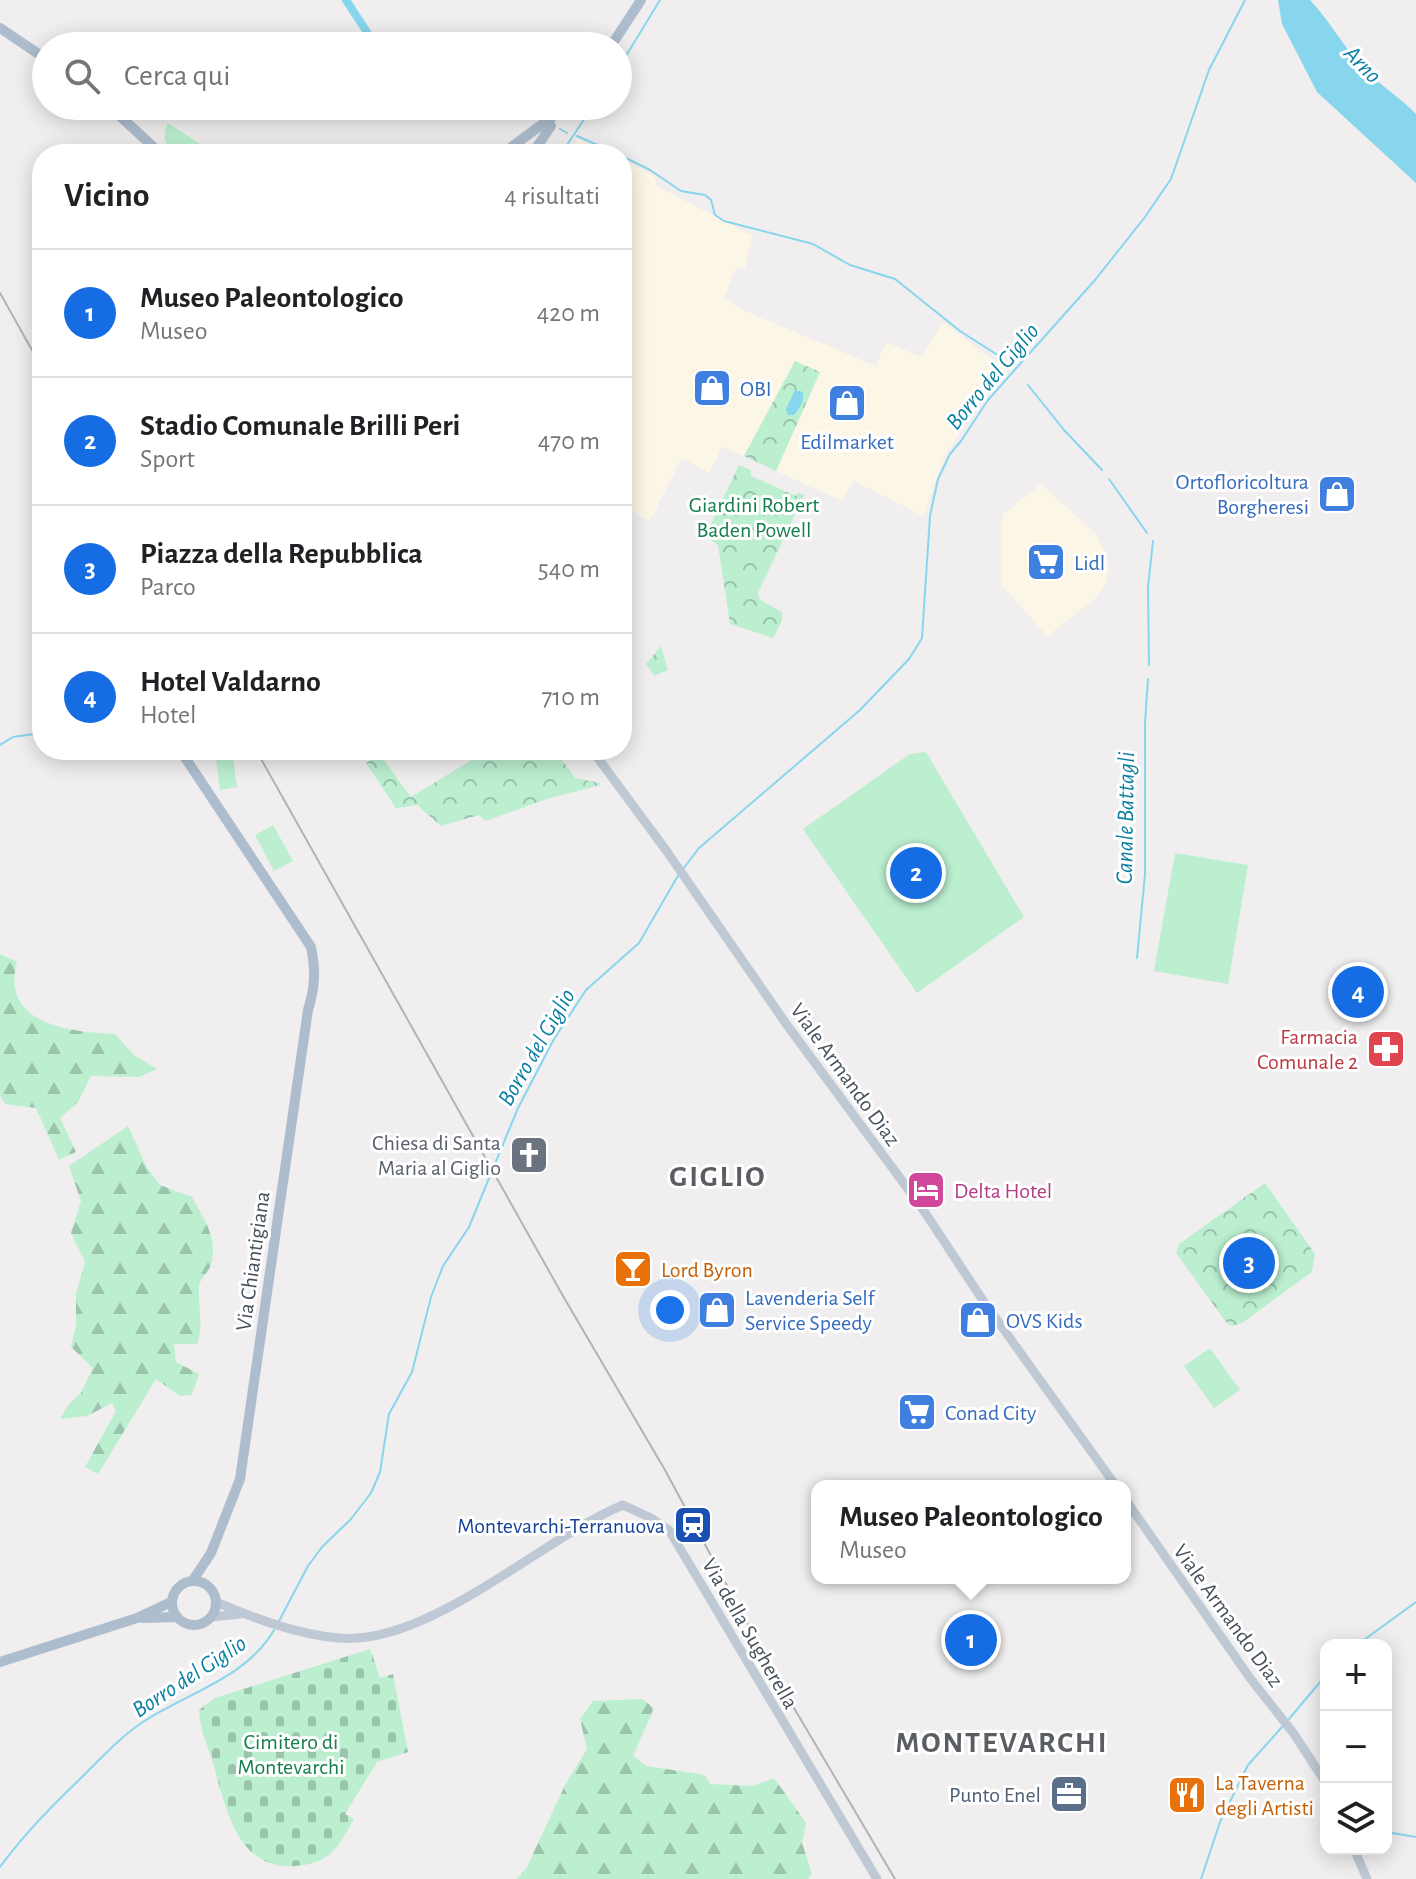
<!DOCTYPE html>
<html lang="it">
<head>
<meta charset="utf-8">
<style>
  :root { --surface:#fff; --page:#f2f2f2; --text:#202124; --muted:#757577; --line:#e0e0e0; --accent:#166ce2 }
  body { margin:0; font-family:"Alegreya Sans",sans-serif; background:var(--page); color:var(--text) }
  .controls { position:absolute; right:24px; bottom:24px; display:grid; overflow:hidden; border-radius:16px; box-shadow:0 4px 20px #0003 }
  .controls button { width:72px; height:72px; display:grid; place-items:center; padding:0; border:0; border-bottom:2px solid var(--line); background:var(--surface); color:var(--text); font:40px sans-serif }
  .you { position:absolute; left:670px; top:1310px; width:28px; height:28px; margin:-20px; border:6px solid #fff; border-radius:50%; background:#1a73e8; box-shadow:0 0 0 12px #1a73e833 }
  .badge { display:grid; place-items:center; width:52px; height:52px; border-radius:50%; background:var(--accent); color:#fff; font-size:26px; font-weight:700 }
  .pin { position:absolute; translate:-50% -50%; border:4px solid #fff; box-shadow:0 2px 8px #0006 }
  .popup { position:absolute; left:811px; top:1480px; width:320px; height:104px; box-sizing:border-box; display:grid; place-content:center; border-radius:16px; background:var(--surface); filter:drop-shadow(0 2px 6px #0005); font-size:26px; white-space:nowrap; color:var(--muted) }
  .popup b { font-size:30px; color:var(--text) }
  .popup::after { content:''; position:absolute; left:50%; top:100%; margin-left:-16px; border:16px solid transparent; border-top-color:var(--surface) }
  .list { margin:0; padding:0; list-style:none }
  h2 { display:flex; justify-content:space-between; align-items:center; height:104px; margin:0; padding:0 32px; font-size:34px }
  h2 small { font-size:26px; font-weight:400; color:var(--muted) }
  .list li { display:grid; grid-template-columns:52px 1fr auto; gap:24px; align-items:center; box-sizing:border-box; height:128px; padding:0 32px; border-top:2px solid var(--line) }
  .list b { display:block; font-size:30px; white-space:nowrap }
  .list p { margin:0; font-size:26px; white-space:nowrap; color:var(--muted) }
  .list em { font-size:26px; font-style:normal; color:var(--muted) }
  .icon { flex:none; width:44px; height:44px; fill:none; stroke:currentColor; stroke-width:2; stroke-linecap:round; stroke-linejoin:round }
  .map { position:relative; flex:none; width:1416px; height:1879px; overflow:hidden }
  .search { position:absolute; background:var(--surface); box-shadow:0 4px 20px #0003; left:32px; top:32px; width:600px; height:88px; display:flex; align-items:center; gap:20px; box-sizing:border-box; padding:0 28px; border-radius:44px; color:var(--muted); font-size:30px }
  .panel { position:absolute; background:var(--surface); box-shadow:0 4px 20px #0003; left:32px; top:144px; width:600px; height:616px; border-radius:32px }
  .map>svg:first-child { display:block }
  .commercial { fill:#fcf6e6 }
  .grass { fill:url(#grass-tufts) }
  .forest { fill:url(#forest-firs) }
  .cemetery { fill:url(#cemetery-stones) }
  .park { fill:url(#park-crowns) }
  .pitch { fill:#bbefd0 }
  .water { fill:#87d6ed }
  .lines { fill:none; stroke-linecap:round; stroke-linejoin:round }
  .stream { stroke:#87d6ed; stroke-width:2 }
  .canal { stroke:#87d6ed; stroke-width:8 }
  .secondary { stroke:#bec9d5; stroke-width:9 }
  .primary { stroke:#adbdcd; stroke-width:10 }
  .rail { stroke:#b0b3b8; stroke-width:2 }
  .labels { text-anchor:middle; stroke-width:6; stroke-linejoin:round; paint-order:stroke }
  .shop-label { font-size:22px; fill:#366cbe; stroke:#fff; text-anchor:start }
  .park-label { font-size:22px; fill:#157e4b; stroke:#fff }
  .health-label { font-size:22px; fill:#be3a42; stroke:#fff; text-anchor:end }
  .street-label { font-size:22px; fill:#46515b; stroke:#fff }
  .worship-label { font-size:22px; fill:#5b616d; stroke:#fff; text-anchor:end }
  .hotel-label { font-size:22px; fill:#b23c85; stroke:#fff; text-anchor:start }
  .food-label { font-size:22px; fill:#c56008; stroke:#fff; text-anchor:start }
  .transit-label { font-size:22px; fill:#164399; stroke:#fff; text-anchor:end }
  .service-label { font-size:22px; fill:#4e5e75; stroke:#fff; text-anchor:end }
  .water-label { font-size:24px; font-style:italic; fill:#0a80a2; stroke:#fff }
  .district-label { font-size:30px; font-weight:bold; letter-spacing:2px; fill:#5a5e63; stroke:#fff }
</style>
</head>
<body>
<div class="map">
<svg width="1416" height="1879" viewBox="0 0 1416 1879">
  <defs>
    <pattern id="grass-tufts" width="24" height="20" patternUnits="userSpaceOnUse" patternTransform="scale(2)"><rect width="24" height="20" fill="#bbefd0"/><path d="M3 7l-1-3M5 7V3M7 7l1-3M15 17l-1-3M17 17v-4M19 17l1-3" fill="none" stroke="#9ac4ac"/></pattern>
    <pattern id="forest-firs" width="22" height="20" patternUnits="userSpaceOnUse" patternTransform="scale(2)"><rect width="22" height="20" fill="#bbefd0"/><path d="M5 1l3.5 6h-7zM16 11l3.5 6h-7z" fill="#9ac4ac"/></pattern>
    <pattern id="cemetery-stones" width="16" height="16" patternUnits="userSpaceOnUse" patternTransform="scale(2)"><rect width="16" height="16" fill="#bbefd0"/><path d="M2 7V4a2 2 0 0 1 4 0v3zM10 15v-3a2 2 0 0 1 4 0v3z" fill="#9ac4ac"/></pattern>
    <pattern id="park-crowns" width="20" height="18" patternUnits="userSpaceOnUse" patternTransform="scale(2)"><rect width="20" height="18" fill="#bbefd0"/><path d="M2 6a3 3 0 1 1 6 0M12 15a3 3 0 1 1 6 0" fill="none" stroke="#9ac4ac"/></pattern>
  </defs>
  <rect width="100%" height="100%" fill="#f0eeee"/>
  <path class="commercial" d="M577 139 609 154H571Z
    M622 160 653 175 658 187 752 235 745 269 737 266 724 297 738 308 876 366 886 342 922 357 943 322 1006 370 981 396 945 456 923 516 854 481 842 501 776 471 820 373 796 362 744 456 722 447 709 473 682 458 650 521 622 507Z
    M1041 484 1094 532 1106 553 1109 570 1105 585 1096 598 1047 636 1001 584 1002 515Z"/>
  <path class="grass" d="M168 123 209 150 205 154H173C164 144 162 134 168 123Z"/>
  <path class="forest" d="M0 954 17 962C0 1025 71 1032 115 1034L134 1055 157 1069 139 1077 91 1076 78 1102 60 1118 76 1152 59 1160 36 1108 5 1104 0 1095Z
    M128 1126 146 1166 160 1185 192 1197C204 1219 220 1241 210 1267 206 1275 199 1279 199 1289 198 1308 204 1326 197 1344H174L176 1362 199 1374 192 1395 180 1396 156 1379 98 1474 85 1467 116 1411 112 1403 87 1416 60 1419 69 1404 81 1393 93 1368 71 1347 76 1326V1294L85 1262 71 1233 81 1201 69 1166Z
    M642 1699 654 1708 633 1756 647 1766 705 1775 710 1784 753 1786 774 1778 806 1823 802 1843 812 1874 808 1879H517L527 1867 565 1785 587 1749 580 1719 593 1701Z"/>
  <path class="cemetery" d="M370 1649 380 1678 393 1674 408 1752 377 1762 345 1814 354 1819C338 1847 331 1863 296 1866 237 1871 226 1808 213 1763 208 1746 199 1727 199 1710L215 1698Z"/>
  <path class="park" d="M795 361 820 372 776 471 744 456Z
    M739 465 751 470V476L796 496 798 493 804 495 758 593 760 600 782 612V621L773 638 730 624 718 545 712 541 710 526Z
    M661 646 668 670 654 676 646 664Z
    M488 750H555L575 778 600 783V785L547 799 486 821 479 815 441 826 417 805 396 808 366 763 380 755 411 797Z
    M1265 1183 1315 1254 1312 1272 1242 1323 1232 1326 1226 1322 1176 1253 1179 1244Z"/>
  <path class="pitch" d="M232 750 237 787 220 790 215 751Z
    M926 752 1024 917 917 993 803 829 910 754Z
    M273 825 293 861 274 871 255 835Z
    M1175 853 1248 865 1228 984 1154 971Z
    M1210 1348 1240 1390 1214 1408 1184 1366Z"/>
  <path class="water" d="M1278 0H1310C1329 20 1341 43 1360 64 1376 83 1399 96 1416 114V183L1317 92 1282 24Z
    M795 390 803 392C804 401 800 408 794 415H788L786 409Z"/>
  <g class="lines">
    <path class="stream" d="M618 69 660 0
      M508 106 529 115
      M560 129 567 133
      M577 136 618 154
      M561 154 593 106
      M622 156 650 170 681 191 705 195 711 200 715 215 724 221 813 244 850 265 895 279 960 331 996 354
      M1028 385 1064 430 1102 470
      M1109 479 1147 533
      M1149 665 1148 587 1153 541
      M0 745 13 737 42 733
      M683 869 699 848 860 710 909 659 922 638 930 516 938 479 950 454 961 441 988 400 1095 280 1145 217 1171 179 1209 70 1245 0
      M1137 958 1145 874V723L1148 679
      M279 1621 308 1566 322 1547 351 1519 371 1493 380 1472 389 1414 412 1372 431 1297 443 1266 469 1227 518 1108 554 1039 586 990 639 943 679 874
      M1357 1645 1416 1602
      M1289 1719 1326 1675
      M1386 1832 1416 1837
      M0 1867C24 1834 53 1805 82 1777 102 1757 122 1735 146 1720 190 1692 247 1677 274 1630
      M1201 1879 1220 1822 1248 1765 1282 1727"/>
    <path class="canal" d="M346 0 376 46"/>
    <path class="secondary" d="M592 750 668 853 787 1025 922 1208 984 1302 1116 1486
      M1125 1499 1250 1678 1294 1734 1326 1783
      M216 1602C254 1618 298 1635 339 1638 429 1646 541 1539 623 1505L651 1518 669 1530 877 1879
      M211 1617 240 1614
      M1354 1849 1367 1879"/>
    <path class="primary" d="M0 28 46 59
      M611 46 641 0
      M109 106 161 154
      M502 154 567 106
      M532 154 551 126
      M180 750 311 947C316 971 315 987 308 1010L240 1479 211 1553 193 1580
      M172 1603a22 22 0 1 1 44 0a22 22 0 1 1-44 0Z
      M143 1618 176 1617
      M0 1662 137 1618 171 1602"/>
    <path class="rail" d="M0 293 42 368
      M256 750 563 1296 665 1470 781 1686 895 1879"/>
  </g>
  <defs>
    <g id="shop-square" transform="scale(2)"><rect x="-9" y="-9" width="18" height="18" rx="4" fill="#3f7fe0" stroke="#fff"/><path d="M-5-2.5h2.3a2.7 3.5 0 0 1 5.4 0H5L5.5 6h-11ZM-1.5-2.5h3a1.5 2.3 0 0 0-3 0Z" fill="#fff"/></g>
    <g id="supermarket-square" transform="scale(2)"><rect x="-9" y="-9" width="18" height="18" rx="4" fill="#3f7fe0" stroke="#fff"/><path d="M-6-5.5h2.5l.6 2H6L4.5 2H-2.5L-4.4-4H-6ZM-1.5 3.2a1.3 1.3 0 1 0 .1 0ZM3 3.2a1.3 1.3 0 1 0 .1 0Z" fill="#fff"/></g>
    <g id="pharmacy-square" transform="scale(2)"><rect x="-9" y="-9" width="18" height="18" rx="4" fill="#e0444e" stroke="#fff"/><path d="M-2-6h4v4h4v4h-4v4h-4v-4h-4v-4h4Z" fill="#fff"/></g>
    <g id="church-square" transform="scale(2)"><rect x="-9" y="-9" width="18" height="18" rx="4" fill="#6b7280" stroke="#fff"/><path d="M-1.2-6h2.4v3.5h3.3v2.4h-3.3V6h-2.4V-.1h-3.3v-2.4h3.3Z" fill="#fff"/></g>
    <g id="hotel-square" transform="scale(2)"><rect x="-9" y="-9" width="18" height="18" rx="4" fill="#d1479c" stroke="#fff"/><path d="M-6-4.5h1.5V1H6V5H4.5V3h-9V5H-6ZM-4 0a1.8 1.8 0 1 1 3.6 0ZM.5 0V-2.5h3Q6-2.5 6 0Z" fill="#fff"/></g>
    <g id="bar-square" transform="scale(2)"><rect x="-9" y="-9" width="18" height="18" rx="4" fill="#e8710a" stroke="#fff"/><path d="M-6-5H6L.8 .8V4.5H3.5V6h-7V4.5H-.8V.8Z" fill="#fff"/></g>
    <g id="station-square" transform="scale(2)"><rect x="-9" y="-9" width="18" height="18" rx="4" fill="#1a4fb4" stroke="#fff"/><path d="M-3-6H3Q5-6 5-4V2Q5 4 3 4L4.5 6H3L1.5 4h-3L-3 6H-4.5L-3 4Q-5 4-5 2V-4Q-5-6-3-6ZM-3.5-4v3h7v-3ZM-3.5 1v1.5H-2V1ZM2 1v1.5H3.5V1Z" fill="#fff"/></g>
    <g id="office-square" transform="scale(2)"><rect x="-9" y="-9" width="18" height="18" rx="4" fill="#5c6f8a" stroke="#fff"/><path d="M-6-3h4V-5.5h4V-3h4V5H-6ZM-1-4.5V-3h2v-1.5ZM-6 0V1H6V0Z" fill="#fff"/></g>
    <g id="restaurant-square" transform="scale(2)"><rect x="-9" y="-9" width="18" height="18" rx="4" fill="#e8710a" stroke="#fff"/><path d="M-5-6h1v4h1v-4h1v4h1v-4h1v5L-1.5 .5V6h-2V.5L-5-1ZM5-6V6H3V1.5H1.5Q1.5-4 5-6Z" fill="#fff"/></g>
  </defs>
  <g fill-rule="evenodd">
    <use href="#shop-square" x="712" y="388"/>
    <use href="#shop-square" x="847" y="403"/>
    <use href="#shop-square" x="1337" y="494"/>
    <use href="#supermarket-square" x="1046" y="562"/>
    <use href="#pharmacy-square" x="1386" y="1049"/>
    <use href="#church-square" x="529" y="1155"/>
    <use href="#hotel-square" x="926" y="1190"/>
    <use href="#bar-square" x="633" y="1269"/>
    <use href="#shop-square" x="717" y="1310"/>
    <use href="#shop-square" x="978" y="1320"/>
    <use href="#supermarket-square" x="917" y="1412"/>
    <use href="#station-square" x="693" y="1525"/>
    <use href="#office-square" x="1069" y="1794"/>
    <use href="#restaurant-square" x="1187" y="1795"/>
  </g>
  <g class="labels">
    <g class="shop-label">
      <text x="740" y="396">OBI</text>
      <text x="847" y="449" text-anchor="middle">Edilmarket</text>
      <text x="1309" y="489" text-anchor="end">Ortofloricoltura<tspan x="1309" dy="25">Borgheresi</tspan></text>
      <text x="1074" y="570">Lidl</text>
      <text x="745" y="1305">Lavenderia Self<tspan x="745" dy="25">Service Speedy</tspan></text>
      <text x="1006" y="1328">OVS Kids</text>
      <text x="945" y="1420">Conad City</text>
    </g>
    <g class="park-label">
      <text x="754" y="512">Giardini Robert<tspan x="754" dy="25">Baden Powell</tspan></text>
      <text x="291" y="1749">Cimitero di<tspan x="291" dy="25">Montevarchi</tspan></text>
    </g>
    <g class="health-label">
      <text x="1358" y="1044">Farmacia<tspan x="1358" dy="25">Comunale 2</tspan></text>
    </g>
    <g class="street-label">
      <text transform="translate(846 1074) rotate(54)" y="8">Viale Armando Diaz</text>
      <text transform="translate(252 1261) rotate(-82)" y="8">Via Chiantigiana</text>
      <text transform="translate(1229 1615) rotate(54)" y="8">Viale Armando Diaz</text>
      <text transform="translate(751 1633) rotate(60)" y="8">Via della Sugherella</text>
    </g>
    <g class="worship-label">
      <text x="501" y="1150">Chiesa di Santa<tspan x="501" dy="25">Maria al Giglio</tspan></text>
    </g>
    <g class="hotel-label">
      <text x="954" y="1198">Delta Hotel</text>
    </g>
    <g class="food-label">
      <text x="661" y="1277">Lord Byron</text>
      <text x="1215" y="1790">La Taverna<tspan x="1215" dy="25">degli Artisti</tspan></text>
    </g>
    <g class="transit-label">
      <text x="665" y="1533">Montevarchi-Terranuova</text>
    </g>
    <g class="service-label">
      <text x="1041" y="1802">Punto Enel</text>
    </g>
    <g class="water-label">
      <text transform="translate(1363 64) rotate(46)" y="8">Arno</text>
      <text transform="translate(992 376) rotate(-50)" y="8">Borro del Giglio</text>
      <text transform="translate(1125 818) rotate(-89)" y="8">Canale Battagli</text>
      <text transform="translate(536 1047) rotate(-60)" y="8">Borro del Giglio</text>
      <text transform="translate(189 1676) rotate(-33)" y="8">Borro del Giglio</text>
    </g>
    <g class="district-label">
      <text x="718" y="1186">GIGLIO</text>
      <text x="1002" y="1752">MONTEVARCHI</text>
    </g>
  </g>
</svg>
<div class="controls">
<button>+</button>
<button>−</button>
<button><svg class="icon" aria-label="layers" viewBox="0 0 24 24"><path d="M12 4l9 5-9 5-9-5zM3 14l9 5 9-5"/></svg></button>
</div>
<div class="you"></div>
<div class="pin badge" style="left:971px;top:1640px">1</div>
<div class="popup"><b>Museo Paleontologico</b>Museo</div>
<div class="pin badge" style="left:916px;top:873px">2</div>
<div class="pin badge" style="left:1249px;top:1263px">3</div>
<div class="pin badge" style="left:1358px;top:992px">4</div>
<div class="search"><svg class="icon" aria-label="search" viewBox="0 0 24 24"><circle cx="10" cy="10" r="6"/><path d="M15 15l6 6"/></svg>Cerca qui</div>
<section class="panel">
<h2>Vicino<small>4 risultati</small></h2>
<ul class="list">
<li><span class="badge">1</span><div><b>Museo Paleontologico</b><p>Museo</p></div><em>420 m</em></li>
<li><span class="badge">2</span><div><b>Stadio Comunale Brilli Peri</b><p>Sport</p></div><em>470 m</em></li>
<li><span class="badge">3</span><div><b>Piazza della Repubblica</b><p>Parco</p></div><em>540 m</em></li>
<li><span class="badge">4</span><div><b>Hotel Valdarno</b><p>Hotel</p></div><em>710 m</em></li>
</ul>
</section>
</div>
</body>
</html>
